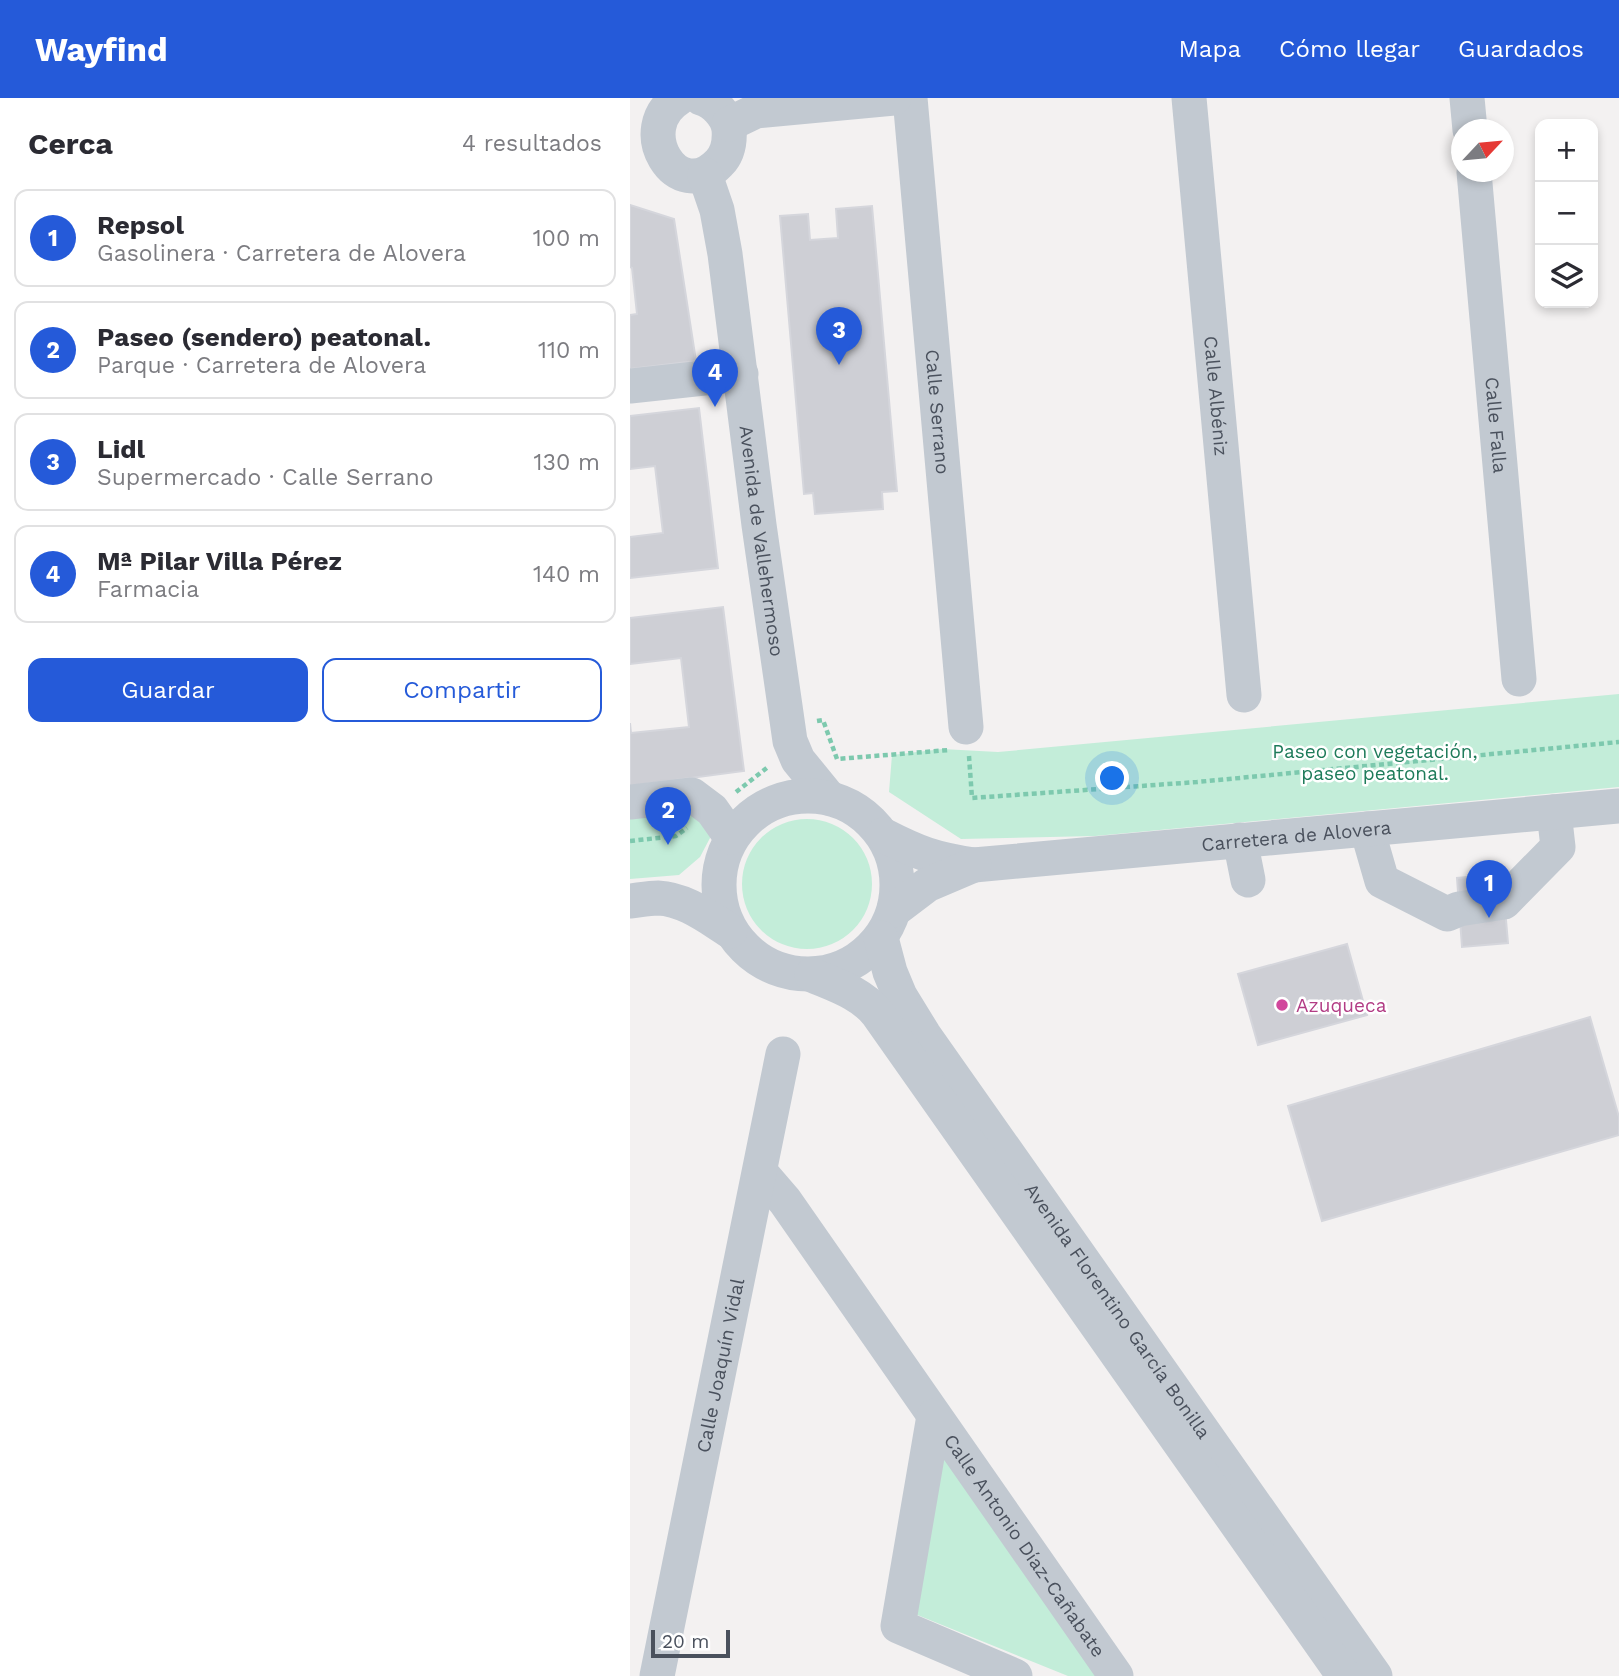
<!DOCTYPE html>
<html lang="es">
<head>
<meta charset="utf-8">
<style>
  :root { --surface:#fff; --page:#f2f2f3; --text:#2b2b33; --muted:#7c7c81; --line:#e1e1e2; --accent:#255ad9 }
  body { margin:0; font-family:"Work Sans",sans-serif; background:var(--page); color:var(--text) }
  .controls { position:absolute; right:21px; top:21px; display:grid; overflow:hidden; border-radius:14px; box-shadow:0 4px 10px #0003 }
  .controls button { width:63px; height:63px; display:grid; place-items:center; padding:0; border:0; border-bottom:2px solid var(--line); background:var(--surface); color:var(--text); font:35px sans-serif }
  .compass { position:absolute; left:821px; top:21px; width:63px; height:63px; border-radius:50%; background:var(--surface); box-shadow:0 4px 10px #0003; rotate:64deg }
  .scale { position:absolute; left:21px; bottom:18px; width:79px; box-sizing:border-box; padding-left:7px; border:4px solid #4a515d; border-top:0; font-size:19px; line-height:24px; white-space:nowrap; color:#4a515d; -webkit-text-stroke:5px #fff; paint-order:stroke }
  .you { position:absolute; left:483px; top:681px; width:24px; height:24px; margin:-18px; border:5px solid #fff; border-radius:50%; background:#1a73e8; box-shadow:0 0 0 10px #1a73e833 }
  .badge { display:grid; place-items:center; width:46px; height:46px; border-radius:50%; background:var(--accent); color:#fff; font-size:23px; font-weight:700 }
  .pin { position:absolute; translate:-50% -58px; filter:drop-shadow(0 2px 4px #0008) }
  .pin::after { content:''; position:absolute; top:37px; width:24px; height:21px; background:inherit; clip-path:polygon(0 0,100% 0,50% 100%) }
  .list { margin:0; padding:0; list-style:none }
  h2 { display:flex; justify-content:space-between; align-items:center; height:91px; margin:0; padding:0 28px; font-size:30px }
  h2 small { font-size:23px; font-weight:400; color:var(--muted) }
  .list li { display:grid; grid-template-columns:46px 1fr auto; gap:21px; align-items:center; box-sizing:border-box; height:98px; margin:0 14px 14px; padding:0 14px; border:2px solid var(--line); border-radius:14px }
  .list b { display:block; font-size:26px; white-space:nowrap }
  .list p { margin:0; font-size:23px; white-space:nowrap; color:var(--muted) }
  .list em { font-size:23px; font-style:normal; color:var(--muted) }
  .actions { display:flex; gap:14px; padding:21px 28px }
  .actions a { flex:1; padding:16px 0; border:2px solid var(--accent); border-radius:14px; text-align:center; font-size:24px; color:var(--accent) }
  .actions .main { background:var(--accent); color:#fff }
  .icon { flex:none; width:38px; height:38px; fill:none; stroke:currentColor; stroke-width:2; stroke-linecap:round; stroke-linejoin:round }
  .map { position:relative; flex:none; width:989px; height:1578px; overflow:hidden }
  header { display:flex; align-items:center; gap:42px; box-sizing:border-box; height:98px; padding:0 35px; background:var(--accent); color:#fff }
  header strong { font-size:33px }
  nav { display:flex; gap:38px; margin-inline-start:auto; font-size:24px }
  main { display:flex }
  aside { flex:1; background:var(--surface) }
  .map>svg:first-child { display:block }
  .green { fill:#c3edd9 }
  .building { fill:#cecfd5; stroke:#d5d6dc; stroke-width:2 }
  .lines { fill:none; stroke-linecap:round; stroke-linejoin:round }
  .path { stroke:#7dc9ae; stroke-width:4.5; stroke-dasharray:5 3.5; stroke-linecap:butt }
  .minor { stroke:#c2c9d1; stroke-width:35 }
  .hotel-dot { fill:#d1479c; stroke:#fff; stroke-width:2.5 }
  .labels { text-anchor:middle; stroke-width:5; stroke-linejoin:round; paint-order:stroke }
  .street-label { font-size:19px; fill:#4a515d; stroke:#fff }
  .park-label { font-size:19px; fill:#1e7b5a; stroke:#fff }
  .hotel-label { font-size:19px; fill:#b23c85; stroke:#fff; text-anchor:start }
</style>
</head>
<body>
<header>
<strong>Wayfind</strong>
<nav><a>Mapa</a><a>Cómo llegar</a><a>Guardados</a></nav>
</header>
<main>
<aside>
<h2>Cerca<small>4 resultados</small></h2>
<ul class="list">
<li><span class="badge">1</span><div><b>Repsol</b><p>Gasolinera · Carretera de Alovera</p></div><em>100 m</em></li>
<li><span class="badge">2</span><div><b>Paseo (sendero) peatonal.</b><p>Parque · Carretera de Alovera</p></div><em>110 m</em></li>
<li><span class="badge">3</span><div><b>Lidl</b><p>Supermercado · Calle Serrano</p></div><em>130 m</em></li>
<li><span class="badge">4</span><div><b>Mª Pilar Villa Pérez</b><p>Farmacia</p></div><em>140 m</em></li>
</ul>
<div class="actions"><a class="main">Guardar</a><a>Compartir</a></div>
</aside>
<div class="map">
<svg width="989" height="1578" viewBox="0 0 989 1578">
  <rect width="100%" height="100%" fill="#f3f1f1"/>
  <path class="green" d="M989 596V689L465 738 331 741 259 694 262 657 312 651 368 654Z
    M74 705 90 721 70 759 49 777 0 781V713Z
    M112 786a65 65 0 1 1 130 0a65 65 0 1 1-130 0Z
    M311 1350 468 1578H438L285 1516Z"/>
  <path class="building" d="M0 107 44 121 66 263 0 271V217L7 216 2 170 0 169Z
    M242 108 267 393 252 394 253 411 185 416 183 395 174 396 150 118 178 116 180 142 208 140 206 111Z
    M69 310 88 470 0 480V439L33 435 25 368 0 371V318Z
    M93 509 114 673 0 688V625L1 635 59 629 51 560 0 566V520Z
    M872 776 878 845 832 849 827 780Z
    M717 846 737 917 628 947 608 876Z
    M960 919 989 1019V1037L692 1123 658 1008Z"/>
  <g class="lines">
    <path class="path" d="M187 623 193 622 207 661 319 652
      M339 658 342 700 567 684 989 644
      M106 694 138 669
      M0 743 46 738 57 730"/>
    <g class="minor">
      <path d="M49 0C0 30 47 109 89 65 98 56 100 43 99 31 97 17 84 4 71 0"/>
      <path id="s1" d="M280 0 336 629"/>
      <path id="s2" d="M559 0 614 597"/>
      <path d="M837 0 840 32"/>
      <path d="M99 26 126 13 264 0"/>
      <path id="s3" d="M844 74 889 581"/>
      <path id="s4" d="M75 77 87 112 95 156 129 427 160 643 168 662 199 700"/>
      <path d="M0 288 111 276"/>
      <circle cx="178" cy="787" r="89"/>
      <path d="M0 704 62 697 82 712 101 739"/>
      <path d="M737 731 752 783 817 816 829 811 874 804 928 749 924 714"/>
      <path id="s5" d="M253 737C288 755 304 761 344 767L989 708"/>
      <path d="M610 742 618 782"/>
      <path d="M0 803C9 802 19 800 28 800 55 801 79 820 100 833"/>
      <path d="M264 812 297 787 344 767"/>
      <path id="s6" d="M251 840 260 874 270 898 294 937 745 1578"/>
      <path d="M182 877C205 887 231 895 247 915L714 1578"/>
      <path id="s7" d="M130 1074 155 1103 486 1578"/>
      <path d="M304 1318 268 1528 385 1578"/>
      <path id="s8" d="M27 1578 153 956"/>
    </g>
  </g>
  <circle class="hotel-dot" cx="652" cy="907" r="7"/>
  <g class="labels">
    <g class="street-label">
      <text dy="7" stroke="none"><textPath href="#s2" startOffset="299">Calle Albéniz</textPath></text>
      <text dy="7" stroke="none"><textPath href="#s1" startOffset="315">Calle Serrano</textPath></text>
      <text dy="7" stroke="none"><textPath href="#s3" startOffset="254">Calle Falla</textPath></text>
      <text dy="7" stroke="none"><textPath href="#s4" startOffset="371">Avenida de Vallehermoso</textPath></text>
      <text dy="7" stroke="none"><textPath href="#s5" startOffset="420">Carretera de Alovera</textPath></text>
      <text dy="7" stroke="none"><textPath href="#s6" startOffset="444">Avenida Florentino García Bonilla</textPath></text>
      <text dy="7" stroke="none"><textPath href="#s8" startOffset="317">Calle Joaquín Vidal</textPath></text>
      <text dy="7" stroke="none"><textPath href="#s7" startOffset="458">Calle Antonio Díaz-Cañabate</textPath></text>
    </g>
    <g class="park-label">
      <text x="745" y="660">Paseo con vegetación,<tspan x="745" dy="22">paseo peatonal.</tspan></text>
    </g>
    <g class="hotel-label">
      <text x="666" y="914">Azuqueca</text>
    </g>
  </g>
</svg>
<div class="controls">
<button>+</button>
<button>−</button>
<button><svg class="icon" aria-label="layers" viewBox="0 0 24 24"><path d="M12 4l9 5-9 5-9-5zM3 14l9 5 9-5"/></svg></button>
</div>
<svg class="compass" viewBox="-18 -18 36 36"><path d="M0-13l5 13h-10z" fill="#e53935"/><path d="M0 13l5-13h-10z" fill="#7c7c81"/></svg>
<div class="scale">20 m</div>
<div class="you"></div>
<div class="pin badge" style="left:859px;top:820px">1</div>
<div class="pin badge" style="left:38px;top:747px">2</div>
<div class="pin badge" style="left:209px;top:267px">3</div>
<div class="pin badge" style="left:85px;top:309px">4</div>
</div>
</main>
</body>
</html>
